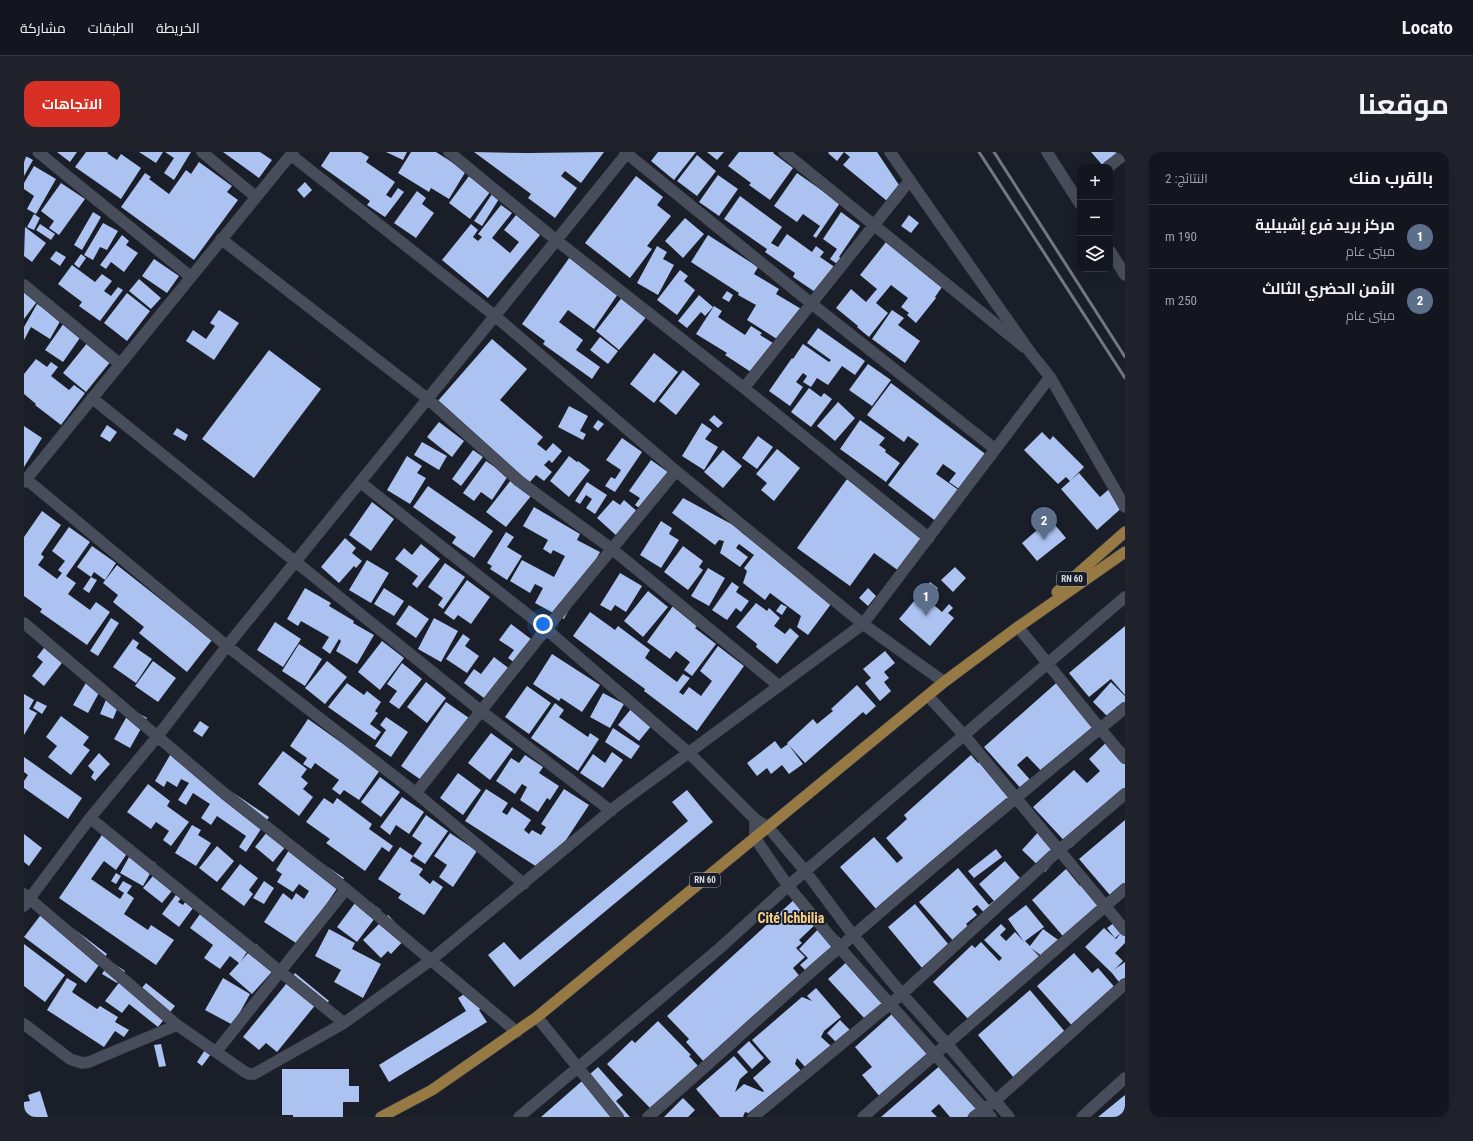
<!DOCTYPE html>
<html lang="ar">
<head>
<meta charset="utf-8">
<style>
  :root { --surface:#13161f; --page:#20232c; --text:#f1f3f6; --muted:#9d9fa4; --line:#32353d; --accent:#d93025 }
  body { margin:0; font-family:"Roboto Condensed",Cairo,sans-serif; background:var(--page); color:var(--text); direction:rtl }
  .controls { position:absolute; right:12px; top:12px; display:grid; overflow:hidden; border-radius:8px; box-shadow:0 4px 16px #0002 }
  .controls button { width:36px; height:36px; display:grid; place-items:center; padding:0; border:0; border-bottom:1px solid var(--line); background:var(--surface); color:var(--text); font:20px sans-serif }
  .you { position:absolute; left:519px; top:472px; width:14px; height:14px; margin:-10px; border:3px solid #fff; border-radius:50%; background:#1a73e8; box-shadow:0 0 0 6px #1a73e833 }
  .badge { display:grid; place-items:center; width:26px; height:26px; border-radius:50%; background:var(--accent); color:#fff; font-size:13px; font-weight:700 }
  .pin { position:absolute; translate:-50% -33px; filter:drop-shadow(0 1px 2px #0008) }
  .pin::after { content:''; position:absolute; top:21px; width:14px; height:12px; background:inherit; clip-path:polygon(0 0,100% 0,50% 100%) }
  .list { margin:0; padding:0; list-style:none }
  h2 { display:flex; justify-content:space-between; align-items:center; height:52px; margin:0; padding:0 16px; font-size:17px }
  h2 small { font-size:13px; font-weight:400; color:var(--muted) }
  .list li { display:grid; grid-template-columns:26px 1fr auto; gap:12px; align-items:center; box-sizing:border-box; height:64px; padding:0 16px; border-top:1px solid var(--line) }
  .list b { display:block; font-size:15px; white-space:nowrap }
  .list p { margin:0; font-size:13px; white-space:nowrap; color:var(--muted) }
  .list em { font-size:13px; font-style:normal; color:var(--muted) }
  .icon { flex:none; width:22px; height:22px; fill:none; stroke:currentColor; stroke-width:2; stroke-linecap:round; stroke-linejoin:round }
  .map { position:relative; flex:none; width:1101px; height:965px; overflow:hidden; direction:ltr; border-radius:12px }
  header { display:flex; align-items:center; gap:24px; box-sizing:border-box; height:56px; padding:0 20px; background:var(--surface); border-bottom:1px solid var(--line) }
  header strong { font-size:19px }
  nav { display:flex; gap:22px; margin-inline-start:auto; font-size:14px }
  .intro { display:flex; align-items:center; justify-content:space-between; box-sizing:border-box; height:96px; padding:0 24px }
  h1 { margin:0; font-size:28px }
  .button { padding:10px 18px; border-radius:12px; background:var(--accent); color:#fff; font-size:14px; font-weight:700 }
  main { display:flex; gap:24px; padding:0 24px }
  aside { flex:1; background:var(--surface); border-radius:12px; box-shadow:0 4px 16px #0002 }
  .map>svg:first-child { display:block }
  .building { fill:#acc2f0 }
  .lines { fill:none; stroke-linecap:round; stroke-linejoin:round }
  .minor-casing { stroke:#373a44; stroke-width:12 }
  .tertiary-casing { stroke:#373a44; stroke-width:12 }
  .primary-casing { stroke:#373a44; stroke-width:12 }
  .minor { stroke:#474d5a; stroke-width:11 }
  .tertiary { stroke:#474d5a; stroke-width:11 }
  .primary { stroke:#977943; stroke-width:11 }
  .rail { stroke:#727781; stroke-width:3 }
  .labels { text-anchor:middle; stroke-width:4; stroke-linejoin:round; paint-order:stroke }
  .shield { fill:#191e29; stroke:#9da2aa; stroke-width:1 }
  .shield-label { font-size:9px; font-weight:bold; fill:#d6dae2 }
  .district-label { font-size:14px; font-weight:bold; fill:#fbd08a; stroke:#191e29 }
</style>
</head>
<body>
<header>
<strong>Locato</strong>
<nav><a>الخريطة</a><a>الطبقات</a><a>مشاركة</a></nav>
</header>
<div class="intro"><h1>موقعنا</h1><a class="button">الاتجاهات</a></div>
<main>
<aside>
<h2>بالقرب منك<small>النتائج: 2</small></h2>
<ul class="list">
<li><span class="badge" style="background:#5c6f8a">1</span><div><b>مركز بريد فرع إشبيلية</b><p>مبنى عام</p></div><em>190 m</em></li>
<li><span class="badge" style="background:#5c6f8a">2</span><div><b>الأمن الحضري الثالث</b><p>مبنى عام</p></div><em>250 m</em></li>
</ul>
</aside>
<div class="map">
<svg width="1101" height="965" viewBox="0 0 1101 965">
  <rect width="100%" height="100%" fill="#191e29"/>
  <path class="building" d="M33 0H53L46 10Z
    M62 0H84L83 1 93 8 97 2 117 16 97 47 51 15Z
    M115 0H139L132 11Z
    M141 0H167L150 28 140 21 150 6Z
    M199 0H236L248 8 235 26Z
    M306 0H337L345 5 342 10 371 30 362 43 367 46 374 36 380 40 361 65 343 53 346 49 297 14Z
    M362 0H383L379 8Z
    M387 0H412L442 19 425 47 407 36 405 40 374 21Z
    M450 0 504 1 580 0 557 31 541 19 537 24 553 36 531 66 504 46 507 42Z
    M634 0H672L650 28 627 9Z
    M683 0H700L693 8Z
    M715 0H750L749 1 769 16 746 48 725 33 727 31 704 14Z
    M805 0H853L879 39 868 53 819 13 826 5 820 0 813 9 804 1Z
    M1067 0H1101V9L1086 21V15H1080Z
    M0 3 9 8 0 24Z
    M673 3 692 19 673 44 653 29Z
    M175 10 208 34 203 40 214 48 170 108 97 55 121 21 127 25 125 27 145 42 162 18 167 22Z
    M10 14 32 27 12 62 3 57 10 44 0 37V31Z
    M773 21 816 51 792 86 789 84 796 74 779 62 773 70 750 54Z
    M694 23 714 37 695 64 675 50Z
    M445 24 466 40 446 67 425 51Z
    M612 24 639 45 633 53 647 64 623 94 628 97 606 126 561 91Z
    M281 30 288 38 280 46 273 38Z
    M37 31 61 47 35 83 25 76 30 69 17 59Z
    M393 39 402 46 398 52 410 61 392 86 370 71Z
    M468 42 475 47 458 74 450 69Z
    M716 44 758 75 747 91 754 95 763 82 788 100 792 94 800 100 796 105 812 116 794 142 769 125 771 121 741 100 743 97 700 67Z
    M477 53 488 61 468 86 486 101 495 90 480 78 492 63 516 83 464 146 418 108 447 72 454 78 449 85 454 89 458 85 454 82Z
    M69 60 77 65 58 98 50 93Z
    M817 60 836 74 815 105 820 108 816 114 806 107 813 97 799 87Z
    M10 62 16 66 10 78 3 75Z
    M885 63 895 71 887 81 877 74Z
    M661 66 680 82 659 106 641 89Z
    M79 71 94 79 83 98 76 95 69 108 60 103Z
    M16 72 31 82 27 88 12 78Z
    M1 75 22 91 8 110 0 104Z
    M98 83 105 89 102 93 114 101 100 120 87 110 82 117 76 113Z
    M684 83 734 115 730 122 755 137 752 142 779 158 756 189 723 168 732 153 714 143 715 141 667 110Z
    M862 90 918 135 911 145 912 146 892 171 883 163 885 161 877 155 884 146 867 133 852 151 864 161 845 185 833 175 834 174 812 156 827 137 842 150 853 137 836 123Z
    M633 94 643 100 639 107 650 113 634 143 613 131Z
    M32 99 42 105 36 114 26 107Z
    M57 102 62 106 55 116 50 112Z
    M548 102 594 142 570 177 544 158 535 170 559 188 552 198 576 215 568 227 519 192 521 189 498 172Z
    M130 107 155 124 143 141 118 124Z
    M48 113 71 130 78 122 88 129 80 139 87 144 94 135 99 138 76 169 55 154 58 150 34 132Z
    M656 118 664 124 660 129 671 138 653 163 633 148Z
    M115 127 137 146 127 157 105 139Z
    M0 136 15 147 0 167Z
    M703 139 709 143 705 150 698 146Z
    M103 141 126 159 103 189 80 171Z
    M675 143 689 155 681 164 677 160 663 176 654 169Z
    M599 144 624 163 595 198 572 179Z
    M13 152 38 166 26 187 7 175 0 188V175Z
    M690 154 698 159 694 165 721 183 727 174 738 181 736 183 749 191 730 222 701 203 703 201 672 182Z
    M195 158 215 171 190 208 162 189 169 178 182 187 191 174 186 171Z
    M868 158 880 166 874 173 896 189 881 211 848 187Z
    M40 171 58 183 39 210 21 198Z
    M794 176 841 209 831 223 818 214 804 233 793 226 787 235 779 230 783 224 779 221 772 230 779 235 766 254 745 239 768 206 769 207 779 192 805 210 807 208 783 191Z
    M576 185 594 199 584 212 566 198Z
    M468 187 503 217 476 248 519 285 513 292 522 299 529 291 538 299 528 311 525 308 520 313 528 320 520 329 512 323 505 331 413 250Z
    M64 190 87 209 62 240 39 221Z
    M245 198 297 237 230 326 178 287Z
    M630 201 654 220 630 251 606 232Z
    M12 207 23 215 27 210 34 215 27 224 45 238 50 233 61 241 37 273 11 253 12 252 0 242V222Z
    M844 212 867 228 848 254 825 238Z
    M659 218 676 232 652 263 635 249Z
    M867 231 964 304 938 339 925 330 932 321 919 312 912 322 936 339 913 370 864 333 895 292 884 284 880 290 843 263Z
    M785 236 797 245 800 241 808 247 787 275 767 260Z
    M814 250 831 266 811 289 793 274Z
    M545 254 564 264 556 279 562 282 559 288 534 275Z
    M690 263 699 271 694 276 685 268Z
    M574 268 580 272 574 279 569 275Z
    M836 268 861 286 855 293 862 298 861 300 876 311 862 330 816 297Z
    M415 270 440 289 428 305 403 285Z
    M678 271 688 278 681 287 694 295 680 318 658 304Z
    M83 273 93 280 86 290 76 284Z
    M0 274 18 286 0 315Z
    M153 276 164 283 161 289 149 282Z
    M1018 280 1026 288 1029 284 1060 315 1046 329 1042 325 1034 332 1000 298Z
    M734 284 749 295 733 317 718 306Z
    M598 286 618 300 591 340 581 334 587 325 591 327 597 318 582 308Z
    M398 290 423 304 415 318 390 303Z
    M753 297 776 316 750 349 737 338 743 331 732 322Z
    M449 298 459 305 437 334 428 327Z
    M699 298 718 314 699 336 680 320Z
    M383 304 398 314 393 321 402 326 386 352 363 338Z
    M545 304 553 310 554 309 566 318 545 345 526 329Z
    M627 308 648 323 621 360 611 353 616 346 605 339Z
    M462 309 484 324 468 348 457 340 450 349 439 341Z
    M1055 321 1076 345 1091 332 1101 344V353L1073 378 1037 337Z
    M823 327 900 384 875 419 850 401 826 434 773 396Z
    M487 328 507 344 482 375 462 360Z
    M563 330 583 343 571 362 562 356 568 347 562 343 556 352 551 349Z
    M404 334 469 379 450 406 428 391 432 385 389 355Z
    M659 346 713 375 721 381 717 380 810 448 784 483 773 475 777 464 746 441 741 448 719 431 723 419 720 416 730 403 715 392 712 396 724 405 716 415 696 401 700 389 695 388 691 393 648 361Z
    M589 348 596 353 600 348 615 361 594 385 573 366Z
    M348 350 370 367 347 399 325 383Z
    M510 355 556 382 553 388 576 400 540 467 511 451 519 436 511 432 506 441 486 429 498 408 530 425 541 404 529 398 527 402 519 397 524 388 499 374Z
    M18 359 37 373 17 402 20 405 14 413 33 427 38 421 34 418 41 409 28 399 45 375 66 390 42 424 52 431 44 442 66 458 72 450 86 460 63 493 16 460 18 457 0 444V385Z
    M1026 367 1042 386 1013 409 998 391Z
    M637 369 648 376 645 382 655 388 637 416 616 403Z
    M482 380 490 385 483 395 498 404 483 428 466 417 468 414 463 411Z
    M321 386 332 396 328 401 338 409 332 416 330 414 315 431 297 415Z
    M397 392 416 407 393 436 388 432 394 424 371 407 380 396 388 403Z
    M68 394 92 411 81 428 70 420 67 425 53 415Z
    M659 394 679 409 675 415 679 418 664 438 640 420Z
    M343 408 365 421 347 451 325 438Z
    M421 411 441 425 419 457 414 453 419 446 404 435Z
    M93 413 188 488 163 520 115 481 120 475 89 450 94 443 79 431Z
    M931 415 942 426 929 440 917 428Z
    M684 416 701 426 685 454 667 444Z
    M596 421 618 434 602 460 591 453 587 459 576 453Z
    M67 425 73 428 65 441 59 437Z
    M443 428 466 445 447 472 434 463 430 468 420 461Z
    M708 430 715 435 712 440 725 449 717 460 712 456 703 468 688 458Z
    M906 430 914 436 904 448 918 460 925 452 929 456 924 461 930 466 906 494 875 467Z
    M281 436 307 451 305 454 330 469 329 471 350 483 333 512 312 499 317 489 315 487 306 502 298 496 305 485 277 469 274 474 263 467Z
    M360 436 380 449 370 464 350 452Z
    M844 436 852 444 844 454 835 446Z
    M624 439 644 455 619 485 600 469Z
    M732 451 743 459 745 456 756 466 750 474 761 482 766 476 775 484 753 512 732 495 733 492 712 475Z
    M757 452 763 455 758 463 752 459Z
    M385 453 405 467 392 486 372 472Z
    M649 454 674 473 671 476 692 492 668 524 660 518 666 510 652 499 646 507 623 490Z
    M566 460 591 478 594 474 626 498 621 506 653 530 659 522 666 526 655 540 659 543 665 535 677 544 688 529 676 519 694 494 720 514 673 579 620 539 621 537 549 484Z
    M87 466 95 471 74 504 66 499Z
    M410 466 434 479 417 510 394 497Z
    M251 470 277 487 259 515 233 498Z
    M487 472 507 487 491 511 484 506 490 498 475 488Z
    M1101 474V543L1087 527 1065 545 1045 521Z
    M439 482 446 487 441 494 455 504 443 521 422 507Z
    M109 487 115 491 112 496 128 507 112 531 89 515Z
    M358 489 380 506 356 538 334 520Z
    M23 492 41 507 20 534 8 524 19 510 13 505Z
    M275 492 298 507 281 534 258 519Z
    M861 499 871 511 860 520 865 526 860 530 867 539 856 549 841 531 847 526 839 517Z
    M528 502 576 533 558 560 537 546 535 549 509 532Z
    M470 505 487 518 464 549 440 531 450 517 457 522Z
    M129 509 152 526 134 550 111 534Z
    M303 509 323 525 301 552 281 536Z
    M378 511 398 527 375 557 365 550 373 539 363 532Z
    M1039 525 1074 578 1022 624 1003 604 993 613 1009 631 999 639 960 595Z
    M63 529 77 537 64 561 49 553Z
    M402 530 422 546 403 571 383 555Z
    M1087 530 1101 544V557L1089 570 1069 550Z
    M323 531 340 543 343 539 357 550 351 559 354 561 346 572 357 580 351 588 304 555Z
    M833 533 852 554 842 563 839 560 781 611 763 591 789 567 793 572 809 559 807 557Z
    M503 534 527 551 505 582 481 565Z
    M579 541 600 552 586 576 566 565Z
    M0 542 10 548 5 557 13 561 0 583Z
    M84 543 97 548 89 567 76 562Z
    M13 549 23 554 18 562 9 556Z
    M422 550 448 568 403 632 377 614Z
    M531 551 540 558 535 565 564 585 566 581 575 587 554 619 507 586Z
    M107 557 123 566 106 596 90 587Z
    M607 557 628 573 615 589 594 573Z
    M37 564 65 585 59 593 66 598 47 623 24 605 33 594 22 585Z
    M362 565 384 580 367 605 351 594 362 578 356 573Z
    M284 567 356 618 335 648 320 638 316 643 308 637 315 628 291 611 287 617 279 612 283 606 266 594Z
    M176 569 185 575 178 585 169 579Z
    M589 576 616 594 607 607 581 590Z
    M467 581 489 597 466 628 444 611Z
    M1089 584 1101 597V646L1047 696 1009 655 1050 618 1063 631 1076 619 1065 607Z
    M751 589 757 597 764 592 779 612 765 622 758 613 747 622 743 616 733 624 723 611Z
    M149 598 176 613 171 622 174 617 245 665 222 700 215 695 222 684 193 664 187 673 177 666 186 652 169 641 162 653 154 648 165 631 157 627 153 635 143 629 140 635 131 629Z
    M259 599 283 617 277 625 284 631 279 637 289 645 275 664 234 632Z
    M588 600 599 608 579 636 556 621 569 602 581 611Z
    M75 601 86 612 71 629 67 625 70 620 64 614Z
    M501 603 519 615 515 621 535 634 526 648 523 646 514 660 496 648 503 635 498 632 491 642 472 629 487 606 495 611Z
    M947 603 954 611 958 608 991 646 858 764 816 715 850 685 873 711 879 706 862 686 883 667 880 663Z
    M0 605 58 646 44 667 0 636V629L4 623 0 620Z
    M434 621 457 638 439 663 416 646Z
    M356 625 376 640 357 665 337 650Z
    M124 632 146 649 143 654 165 670 147 694 139 688 145 679 132 670 127 677 103 660Z
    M462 637 484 651 478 660 483 663 488 655 507 668 500 678 505 682 508 678 517 683 522 675 517 672 540 637 565 653 521 720 441 669Z
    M663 638 689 670 490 835 464 803 480 790 496 808 664 669 648 650Z
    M378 645 400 660 385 682 372 673 366 683 356 675Z
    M300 646 309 652 313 646 348 672 345 677 369 694 365 700 358 695 341 719 302 691 306 687 282 670Z
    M402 663 424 679 401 712 389 704 398 691 388 684Z
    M1101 668V741L1091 749 1055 707Z
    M168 673 177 678 174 683 187 691 172 714 151 701Z
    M248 674 267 688 249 710 231 695Z
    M82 677 108 694 92 718 80 709 67 727 96 747 100 741 94 737 99 729 108 734 103 741 110 746 100 762 124 778 127 773 150 788 132 813 35 746Z
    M1017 677 1041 698 1021 720 998 698Z
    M426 681 453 699 429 735 415 725 423 713 410 704Z
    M0 682 18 696 5 714 0 710Z
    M269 692 320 726 275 793 240 770 259 741 268 748 272 741 280 747 285 739 275 732 269 740 253 730 258 722 252 718Z
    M193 694 210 709 193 730 175 716Z
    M376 695 389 704 386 709 399 717 395 723 406 732 409 728 419 735 400 763 374 746 377 742 354 727Z
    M972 697 978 705 950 726 944 719Z
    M109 698 132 711 119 734 96 721Z
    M981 709 996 726 1012 713 964 765 953 753 948 757 953 763 942 772 947 778 932 792 895 750 934 716 965 753 970 749 955 732Z
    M216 712 234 726 225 738 229 742 220 754 197 737Z
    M1042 717 1056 734 1061 730 1083 756 1044 790 1008 748Z
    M133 719 152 734 138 751 119 736Z
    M92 721 97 724 92 732 87 729Z
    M240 729 250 736 240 752 229 746Z
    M154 740 159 744 154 750 159 753 164 746 172 752 155 775 138 762Z
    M337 743 357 758 333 790 313 775Z
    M772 746 794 770 775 788 778 791 772 796 781 805 769 816 777 826 681 911 662 890 665 887 643 864Z
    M891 752 925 793 898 816 864 775Z
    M1002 753 1020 775 1001 789 1006 794 1019 777 1037 790 1023 808 1007 796 1019 808 947 870 909 830 948 793 951 796 957 790 975 809 978 806 960 788 977 772 982 777 976 783 982 789 991 780 1000 790 984 767Z
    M181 755 229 791 217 809 232 792 255 812 228 842 205 822 215 811 206 804 196 817 180 806 189 793 166 776Z
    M22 756 83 802 62 831 0 785Z
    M364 763 384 784 367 802 364 799 357 806 339 788Z
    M1091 770 1101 781V791L1091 801 1099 809 1091 817 1101 810V831L1098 834 1088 821 1061 795 1080 776 1092 787 1097 781 1091 786 1083 776Z
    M800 771 821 791 784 821 776 813 784 806 775 797Z
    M305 777 331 791 328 797 357 812 339 846 310 830 317 818 291 804Z
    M0 792 41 823 21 850 0 834Z
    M1050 801 1068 821 1074 816 1094 839 1051 877 1013 834Z
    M827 806 864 846 841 867 804 827Z
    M86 809 101 819 93 831 78 822Z
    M271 821 305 849 299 856 293 851 253 900 242 891 235 898 219 885Z
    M100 824 117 837 122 831 151 854 134 875 105 852 98 861 81 849Z
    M43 826 53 832 48 840 73 857 76 854 94 865 91 870 105 878 100 885 91 879 80 895 23 858Z
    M199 826 226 842 209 873 181 858Z
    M450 836 461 854 455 858 463 870 365 930 355 913 442 859 434 846Z
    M792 836 817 865 800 879 797 885 807 894 782 916 773 906 771 912 778 920 730 963 721 960 719 965H696L672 937 710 904 724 920 716 927 711 940 720 932 739 940 740 939 729 926 747 910 728 888 778 845 788 849 783 844Z
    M1006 838 1042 881 990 926 954 883Z
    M868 862 888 885 892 881 909 901 857 946 838 923 848 915 831 895Z
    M816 868 826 878 813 891 803 881Z
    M634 869 667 903 665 904 674 914 627 957 583 912 608 888 611 891Z
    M725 889 740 906 728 917 713 900Z
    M137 892 142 914 135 915 130 893Z
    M181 898 187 902 178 914 173 910Z
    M919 911 956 954 943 965H926L915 952 907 959 913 965H857Z
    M574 915 599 943 592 949 606 965H517Z
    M258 917H325V934H335V950H319V965H269V963H258Z
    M16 939 24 965H0V950L6 949 4 943Z
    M1101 943V965H1074Z
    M659 946 671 958 664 965H640Z"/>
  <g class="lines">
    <g class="minor-casing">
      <path id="minor" d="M14 0 167 125
        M178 0 232 45
        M425 0 532 88 720 236 905 386
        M601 0 788 152 971 297
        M760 0 1000 195
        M1023 0 1056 52
        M267 3 471 164 652 319
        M1084 15 1101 2
        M197 87 404 247 495 329 588 397 755 534
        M1086 99 1101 123
        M0 133 96 212
        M720 236 886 28
        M68 246 457 559 587 659
        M2 327 203 494 392 641 500 732
        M0 330 269 0
        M336 330 522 477 665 601 731 667 744 675 782 720 829 783 878 842 923 892 985 965
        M0 471 201 642 322 737 493 880
        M994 475C1030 518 1064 564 1101 606
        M904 544 940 583 1101 778
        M392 641 522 477 652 319 839 472 920 530
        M66 666 320 871
        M731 667V686L764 734 815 795 967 965
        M0 742 153 873 221 920 225 922H230L320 871 407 808 591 655 839 472 1026 225
        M0 754 66 666 133 585 203 494 604 0
        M513 865 594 965
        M0 872 46 907 58 911 65 910 153 873
        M192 900 322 737
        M495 965 696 796 764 734 1101 445
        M624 965C694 905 760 842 830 783 919 705 1010 631 1101 556
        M729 965 878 842 1034 699 1101 642
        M839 965 1101 737
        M950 965 971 949 1101 832
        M1058 965 1101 926"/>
    </g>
    <g class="tertiary-casing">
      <path id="tertiary" d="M866 0 1006 200 1026 225 1101 355"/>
    </g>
    <g class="primary-casing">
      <path id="primary" d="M1033 440 1101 380
        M357 965 408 938 513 865 920 530 994 475 1101 400"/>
    </g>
    <use href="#minor" class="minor"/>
    <use href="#tertiary" class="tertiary"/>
    <use href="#primary" class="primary"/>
    <path class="rail" d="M955 0 1101 226
      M970 0 1101 205"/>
  </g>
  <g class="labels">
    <g class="shield">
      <rect x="1033" y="420" width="30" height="14" rx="3"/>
      <rect x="666" y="721" width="30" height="14" rx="3"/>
    </g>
    <g class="shield-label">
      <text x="1048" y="430">RN 60</text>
      <text x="681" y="731">RN 60</text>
    </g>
    <g class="district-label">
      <text x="767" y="771">Cité Ichbilia</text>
    </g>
  </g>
</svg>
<div class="controls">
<button>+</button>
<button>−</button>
<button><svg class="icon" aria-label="layers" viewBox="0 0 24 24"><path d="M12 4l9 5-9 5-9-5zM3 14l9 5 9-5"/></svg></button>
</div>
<div class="you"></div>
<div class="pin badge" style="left:902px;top:464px;background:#5c6f8a">1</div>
<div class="pin badge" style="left:1020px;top:388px;background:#5c6f8a">2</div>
</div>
</main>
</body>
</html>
